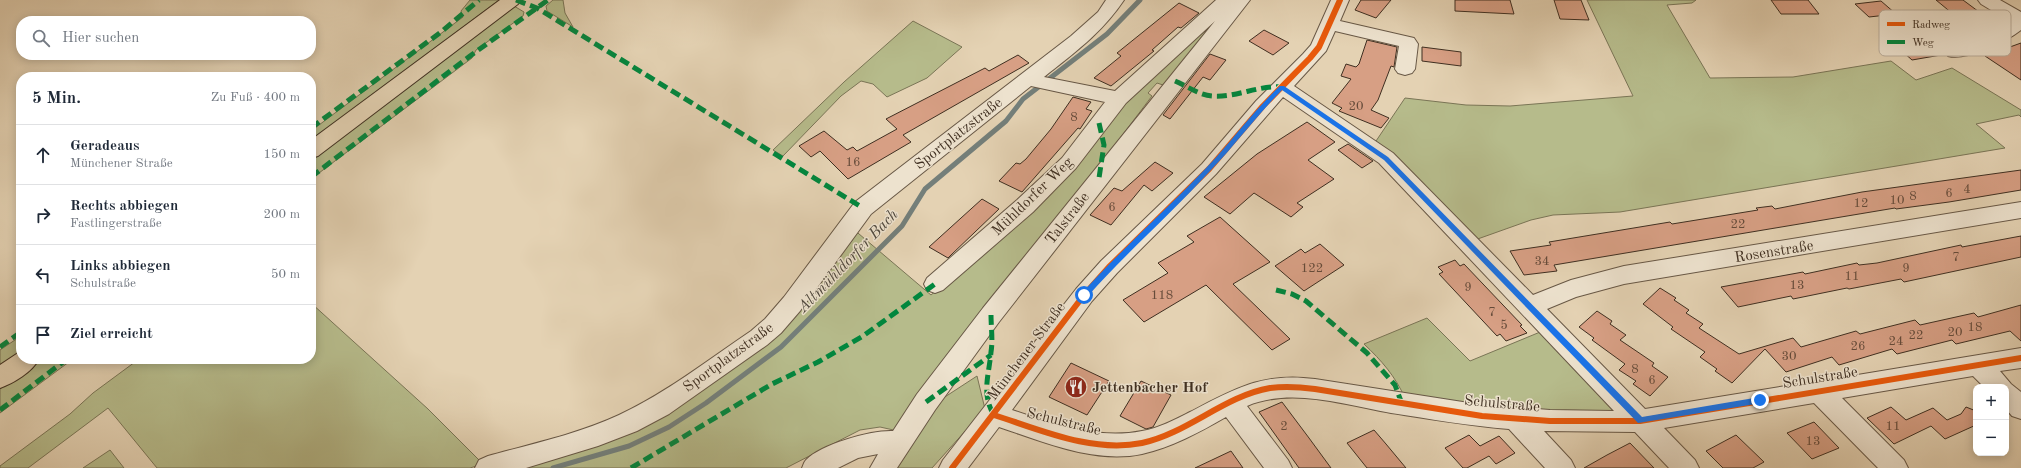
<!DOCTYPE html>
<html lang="de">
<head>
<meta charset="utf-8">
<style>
  :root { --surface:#fff; --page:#f6f6f7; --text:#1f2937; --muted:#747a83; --line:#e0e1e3 }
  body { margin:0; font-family:"Old Standard TT",serif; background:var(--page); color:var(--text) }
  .controls { position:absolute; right:12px; bottom:12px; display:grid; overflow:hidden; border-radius:8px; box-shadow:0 2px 10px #0003 }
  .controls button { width:36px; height:36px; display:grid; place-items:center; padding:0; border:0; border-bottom:1px solid var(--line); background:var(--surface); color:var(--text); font:20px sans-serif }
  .stop { position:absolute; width:12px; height:12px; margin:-9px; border:3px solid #1a73e8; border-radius:50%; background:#fff }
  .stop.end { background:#1a73e8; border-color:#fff; box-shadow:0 1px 4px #0008 }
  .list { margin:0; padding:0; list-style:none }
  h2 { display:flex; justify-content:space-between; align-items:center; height:52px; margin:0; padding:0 16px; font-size:17px }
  h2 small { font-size:13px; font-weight:400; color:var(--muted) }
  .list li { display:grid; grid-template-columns:26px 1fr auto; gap:12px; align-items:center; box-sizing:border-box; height:60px; padding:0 16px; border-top:1px solid var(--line) }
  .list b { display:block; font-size:15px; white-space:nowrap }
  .list p { margin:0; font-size:13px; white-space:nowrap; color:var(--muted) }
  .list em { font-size:13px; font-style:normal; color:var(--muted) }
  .icon { flex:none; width:22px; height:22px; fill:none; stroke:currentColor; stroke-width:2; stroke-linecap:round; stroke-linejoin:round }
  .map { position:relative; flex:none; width:2021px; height:468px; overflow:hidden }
  .search { position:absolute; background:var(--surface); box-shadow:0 2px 10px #0003; left:16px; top:16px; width:300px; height:44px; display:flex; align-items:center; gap:10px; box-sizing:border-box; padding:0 14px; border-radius:16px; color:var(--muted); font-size:15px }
  .panel { position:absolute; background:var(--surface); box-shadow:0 2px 10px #0003; left:16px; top:72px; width:300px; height:292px; border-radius:16px }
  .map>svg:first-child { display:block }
  .green { fill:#b6bb8b; stroke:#7a7556 }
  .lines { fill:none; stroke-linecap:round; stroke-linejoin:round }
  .stream { stroke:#747f7a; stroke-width:5 }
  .building { fill:#d79f84; stroke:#3f2f21 }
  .minor-casing { stroke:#685846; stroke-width:2 }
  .major-casing { stroke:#3f2f21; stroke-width:2 }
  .minor { fill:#ede2ce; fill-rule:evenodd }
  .major { fill:#e4d2b3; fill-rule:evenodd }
  .quiet { stroke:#00873e; stroke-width:5; stroke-dasharray:10 5; stroke-linecap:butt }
  .cycleway-casing { stroke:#ede2ce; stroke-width:8 }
  .cycleway { stroke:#e8590c; stroke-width:6 }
  .route { fill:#1a73e8 }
  .labels { text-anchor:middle; stroke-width:3; stroke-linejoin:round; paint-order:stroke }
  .number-label { font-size:13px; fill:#654b3a }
  .street-label { font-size:15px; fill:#3f2f21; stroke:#ede2ce }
  .poi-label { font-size:15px; font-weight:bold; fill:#3f2f21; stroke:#ede2ce; text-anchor:start }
  .water-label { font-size:16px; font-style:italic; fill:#514a3f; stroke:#ede2ce }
  .key { fill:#ede2ce; stroke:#b9ac9a; stroke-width:1 }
  .key-label { font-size:11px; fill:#3f2f21 }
</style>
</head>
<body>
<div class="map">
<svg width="2021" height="468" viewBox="0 0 2021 468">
  <rect width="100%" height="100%" fill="#e4d2b3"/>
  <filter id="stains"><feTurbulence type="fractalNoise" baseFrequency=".005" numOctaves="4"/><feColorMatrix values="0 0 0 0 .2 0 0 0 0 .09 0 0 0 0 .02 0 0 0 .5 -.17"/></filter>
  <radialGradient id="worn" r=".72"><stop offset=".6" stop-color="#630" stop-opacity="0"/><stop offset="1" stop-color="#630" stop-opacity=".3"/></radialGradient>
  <path class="green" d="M470 0H499L311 142V131L463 17 461 11Z
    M553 0H563L565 13 573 27 547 11 546 6Z
    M1587 0H1696L1692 3 1667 5 1710 78 1793 77 1891 61 1916 80 1952 68 2021 110V117L2019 115 1976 124 2005 148 1620 212 1553 215 1531 220 1472 241 1374 144 1405 98 1466 105 1510 106 1633 96Z
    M1234 1 1163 85 1157 83 1148 93 1152 96 898 431 880 427 860 430 786 468H506L730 365 852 228 931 295 1034 208 1122 103Z
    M514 6 524 12 523 16 476 50 472 58 311 179V161Z
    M913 21 962 47 927 78 887 97 873 84 861 81 841 96 783 156 773 150 844 82Z
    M311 303 428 409 483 464 470 468H157L108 408 28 468H0V466L70 414 93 393 139 359H311Z
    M1427 318 1470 361 1545 330 1618 409 1608 417 1405 398C1395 376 1382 361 1364 344Z
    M21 336V352L0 367V350Z
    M42 359H73L0 413V389Z
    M977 376 985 409 932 468H893L931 406Z
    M110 450 124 468H83Z"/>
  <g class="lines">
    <path class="stream" d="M553 468 629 446 669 427 706 403 781 347 902 226 925 189 1006 121 1023 99 1107 34 1140 0"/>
  </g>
  <path class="building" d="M1361 0H1391L1376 18 1355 10Z
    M1455 0H1510L1514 14 1455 11Z
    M1554 0H1581L1589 20 1560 19Z
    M1771 0H1808L1819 14H1781Z
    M1936 0H1963L1998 26 1989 31 1976 33Z
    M1881 1 1896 14 1869 17 1855 4Z
    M1179 3 1199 13 1181 28 1178 27 1152 50 1154 51 1111 86 1094 78 1121 56 1117 53Z
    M1264 30 1289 43 1273 55 1249 41Z
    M1921 39 1941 55 1912 60 1893 43Z
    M1367 40 1397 47 1394 67 1391 66 1378 100 1371 110 1389 118 1381 128 1339 111 1342 108 1332 103 1351 79 1341 76 1346 64 1356 67 1359 64Z
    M2021 43V80L1985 56Z
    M1422 47 1461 52V66L1422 61Z
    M1210 54 1226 60 1210 80 1203 77 1170 119 1163 115Z
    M1018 55 1029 63 903 135 911 142 848 179 820 151 811 157 799 146 824 131 847 150 853 147 857 151 897 129 886 119 985 68 989 71Z
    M1073 97 1091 102 1086 109 1092 111 1080 129 1078 128 1022 192 999 181 1016 163 1020 164 1026 159 1051 129Z
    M1307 122 1335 142 1308 160 1334 179 1297 203 1303 207 1291 217 1254 193 1230 214 1204 197 1257 154Z
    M1348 144 1373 161 1362 168 1338 150Z
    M1155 162 1173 173 1152 191 1144 185 1111 225 1090 215 1114 188 1122 191Z
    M2021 170V190L1949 202 1896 209 1895 208 1554 265 1557 271 1524 275 1510 251 1551 245 1549 242 1670 222 1672 224 1758 210 1756 208 1772 206 1775 209 1862 192Z
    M982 199 999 209 951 255 948 258 929 247Z
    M1220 217 1270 262 1233 284 1290 339 1272 350 1206 285 1144 322 1123 300 1168 273 1158 263 1194 242 1187 236Z
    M2021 236V257L1904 282 1901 279 1849 289 1847 288 1793 299 1791 296 1738 307 1721 287 1803 272 1805 274 1857 263 1859 265 1877 263 1961 245 1962 247Z
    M1320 244 1344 265 1304 291 1275 266 1301 249 1305 253Z
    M1455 260 1460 266 1464 264 1522 325 1520 326 1527 333 1506 341 1500 334 1497 336 1439 274 1443 272 1438 267Z
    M1660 288 1676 298 1674 300 1689 310 1686 313 1703 324 1699 328 1739 354 1793 338 1801 347 1856 331 1860 334 1915 320 1920 325 1974 313 1978 317 2021 305V341L2010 331 1956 344 1952 340 1897 354 1892 349 1839 365 1832 357 1786 372 1765 349 1732 383 1715 371 1717 369 1700 357 1705 352 1671 329 1673 327 1643 304Z
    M1597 311 1612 321 1610 324 1626 335 1620 340 1654 363 1652 366 1668 377 1650 396 1633 384 1636 381 1619 370 1625 364 1592 340 1594 338 1579 327Z
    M1071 363 1109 381 1087 415 1049 397Z
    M1141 381 1171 395 1153 427 1146 429 1120 416Z
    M1282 402 1309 438 1331 468H1299L1259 412Z
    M1891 407 1906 420 1933 408 1947 420 1961 414 1966 407 1976 411V425L1945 439 1931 426 1894 444 1867 418Z
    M1814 422 1839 448 1812 459 1787 433Z
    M1374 430 1386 444 1406 468H1367L1347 443Z
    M1469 435 1480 446 1499 436 1515 453 1496 464 1489 456 1467 468H1463L1445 448Z
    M1736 435 1764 462 1753 468H1723L1706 451Z
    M1630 443 1654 468H1584L1607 455Z
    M1231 451 1243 468H1195Z"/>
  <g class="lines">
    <g class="minor-casing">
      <path id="minor" d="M1106 0H1124C1102 33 1074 53 1044 77L1115 91 1216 0H1250L999 322 935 410 897 468H870L878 454 858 458 838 468H802C803 466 804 462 806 460 821 444 872 430 893 431L917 394 983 308 1215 21 1126 103 1076 168 1033 212 943 290 935 293 927 290 924 284 927 278 1017 200 1062 158 1105 102 1031 86 871 214 800 311 781 333 767 345 669 414 637 431 598 446 526 468H475L479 460 488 456C531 444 578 434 619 415 666 393 708 360 751 331L765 319 784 297 855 202 1071 36 1098 12Z
        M1331 0H1349L1340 21 1414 38 1418 44 1415 69 1412 73 1405 75 1398 73 1395 69 1399 46 1335 31 1326 51 1294 86 1393 153 1533 295 1571 280 1624 266 2021 202V218L1624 284 1576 297 1547 309 1645 409 1810 382 1818 380 1821 381 2021 348V368L2000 371 2011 384 2021 392V419L2012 416 2006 409V387H1984L1973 376 1842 398 1904 460 1908 468H1878L1814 403 1664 428 1695 460 1699 468H1669L1635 432 1544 431 1571 460 1575 468H1545L1509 429C1470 426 1430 419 1391 413 1346 405 1291 387 1247 406L1288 460 1292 468H1264L1226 417C1200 432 1172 447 1142 454 1094 464 1044 442 999 427L968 468H939L943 460 1076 289 1101 261 1202 164 1256 101 1303 54 1311 45ZM1283 97 1379 163 1614 411 1550 410 1482 405 1315 379C1262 372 1235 389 1190 412 1174 420 1159 428 1142 431 1098 440 1053 424 1012 410L1092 301 1117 273 1216 174Z
        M1978 0H2000L2021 12V30C2006 42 1966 61 1948 56L1946 52 1948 48 1984 36 2009 21 1981 4Z"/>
    </g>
    <g class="major-casing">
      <path id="major" d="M500 0H521L518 4 318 156 311 158V140Z
        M21 351V359H39C32 372 14 383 0 388V365Z"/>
    </g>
    <use href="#minor" class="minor"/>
    <use href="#major" class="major"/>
    <path class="quiet" d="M516 0 537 8 863 208
      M1175 81C1187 86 1199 95 1212 96 1236 98 1258 85 1282 87
      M1099 123 1104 145 1099 178
      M311 128 441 32 479 0
      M311 177 470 56 548 0
      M1276 290 1292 294 1306 301 1367 353 1395 385 1402 404
      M991 315C991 327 993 340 991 352 989 375 981 394 994 415
      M0 347 21 332
      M926 402 991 355
      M0 410 67 359
      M631 468 772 384 818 362 863 336 935 284"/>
    <g class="cycleway-casing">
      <path id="cycleway" d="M994 415C1041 430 1092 453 1142 443 1188 433 1224 396 1270 388 1285 386 1300 387 1315 389L1482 416 1550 421H1640L2021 358
        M952 468 1084 295 1109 267 1209 169 1263 106 1310 58 1319 47 1340 0"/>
    </g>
    <use href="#cycleway" class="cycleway"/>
  </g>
  <path class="route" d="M1280 86H1284L1388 157 1642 417 1760 397 1763 400 1762 403 1638 423 1384 160 1282 90C1257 115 1236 144 1211 170 1171 214 1126 253 1087 297H1082V293C1122 249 1166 210 1207 167 1232 141 1253 111 1280 86Z"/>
  <defs>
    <g id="restaurant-disc" transform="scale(1.15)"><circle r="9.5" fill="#8f2418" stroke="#ede2ce"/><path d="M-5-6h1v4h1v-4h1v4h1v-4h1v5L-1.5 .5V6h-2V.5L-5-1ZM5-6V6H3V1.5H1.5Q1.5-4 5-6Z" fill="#fff"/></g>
  </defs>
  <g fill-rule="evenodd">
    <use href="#restaurant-disc" x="1076" y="387"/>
  </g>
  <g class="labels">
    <g class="number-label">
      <text x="1356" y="110">20</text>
      <text x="1074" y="121">8</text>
      <text x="853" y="166">16</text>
      <text x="1967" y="193">4</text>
      <text x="1949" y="197">6</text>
      <text x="1913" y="200">8</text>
      <text x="1897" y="204">10</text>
      <text x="1861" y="207">12</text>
      <text x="1112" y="211">6</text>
      <text x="1738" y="228">22</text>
      <text x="1956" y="261">7</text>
      <text x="1542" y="265">34</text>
      <text x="1312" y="272">122</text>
      <text x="1906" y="272">9</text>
      <text x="1852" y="280">11</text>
      <text x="1797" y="289">13</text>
      <text x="1468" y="291">9</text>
      <text x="1162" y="299">118</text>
      <text x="1492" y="316">7</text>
      <text x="1504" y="329">5</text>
      <text x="1975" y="331">18</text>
      <text x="1955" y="336">20</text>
      <text x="1916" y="339">22</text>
      <text x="1896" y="345">24</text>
      <text x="1858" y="350">26</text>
      <text x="1789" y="360">30</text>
      <text x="1635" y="373">8</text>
      <text x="1652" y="384">6</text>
      <text x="1284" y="430">2</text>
      <text x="1893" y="430">11</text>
      <text x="1813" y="445">13</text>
    </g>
    <g class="street-label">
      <text transform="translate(958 133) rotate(-38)" y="5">Sportplatzstraße</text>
      <text transform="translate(1032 196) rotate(-44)" y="5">Mühldorfer Weg</text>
      <text transform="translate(1067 218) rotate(-52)" y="5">Talstraße</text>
      <text transform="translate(1774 251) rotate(-9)" y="5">Rosenstraße</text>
      <text transform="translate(1026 351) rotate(-53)" y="5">Münchener Straße</text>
      <text transform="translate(728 357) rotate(-36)" y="5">Sportplatzstraße</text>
      <text transform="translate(1820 377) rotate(-9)" y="5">Schulstraße</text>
      <text transform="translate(1502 403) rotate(5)" y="5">Schulstraße</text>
      <text transform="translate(1064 421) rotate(14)" y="5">Schulstraße</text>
    </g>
    <g class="poi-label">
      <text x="1092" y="392">Jettenbacher Hof</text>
    </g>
    <g class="water-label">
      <text transform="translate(847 260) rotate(-46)" y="6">Altmühldorfer Bach</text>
    </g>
  </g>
  <rect x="1879" y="10" width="132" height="46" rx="6" class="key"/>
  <rect x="1887" y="22" width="18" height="4" fill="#e8590c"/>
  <rect x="1887" y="40" width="18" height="4" fill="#00873e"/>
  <g class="key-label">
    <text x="1912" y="28">Radweg</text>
    <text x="1912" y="46">Weg</text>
  </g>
  <rect width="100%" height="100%" filter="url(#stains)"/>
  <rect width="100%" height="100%" fill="url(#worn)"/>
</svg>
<div class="controls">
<button>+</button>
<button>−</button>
</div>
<div class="stop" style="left:1084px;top:295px"></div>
<div class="stop end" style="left:1760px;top:400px"></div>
<div class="search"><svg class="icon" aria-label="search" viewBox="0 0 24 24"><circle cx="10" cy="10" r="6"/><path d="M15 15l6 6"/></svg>Hier suchen</div>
<section class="panel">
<h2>5 Min.<small>Zu Fuß · 400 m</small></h2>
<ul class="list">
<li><svg class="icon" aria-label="ahead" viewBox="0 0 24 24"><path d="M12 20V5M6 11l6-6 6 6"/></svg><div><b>Geradeaus</b><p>Münchener Straße</p></div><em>150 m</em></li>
<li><svg class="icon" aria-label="right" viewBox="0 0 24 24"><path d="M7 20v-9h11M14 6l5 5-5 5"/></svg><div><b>Rechts abbiegen</b><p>Fastlingerstraße</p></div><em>200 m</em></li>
<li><svg class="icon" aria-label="left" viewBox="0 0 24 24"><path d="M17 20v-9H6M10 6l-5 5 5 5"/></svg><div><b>Links abbiegen</b><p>Schulstraße</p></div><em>50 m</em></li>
<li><svg class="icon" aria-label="arrive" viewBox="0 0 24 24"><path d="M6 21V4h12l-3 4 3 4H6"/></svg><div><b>Ziel erreicht</b></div></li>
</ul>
</section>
</div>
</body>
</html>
